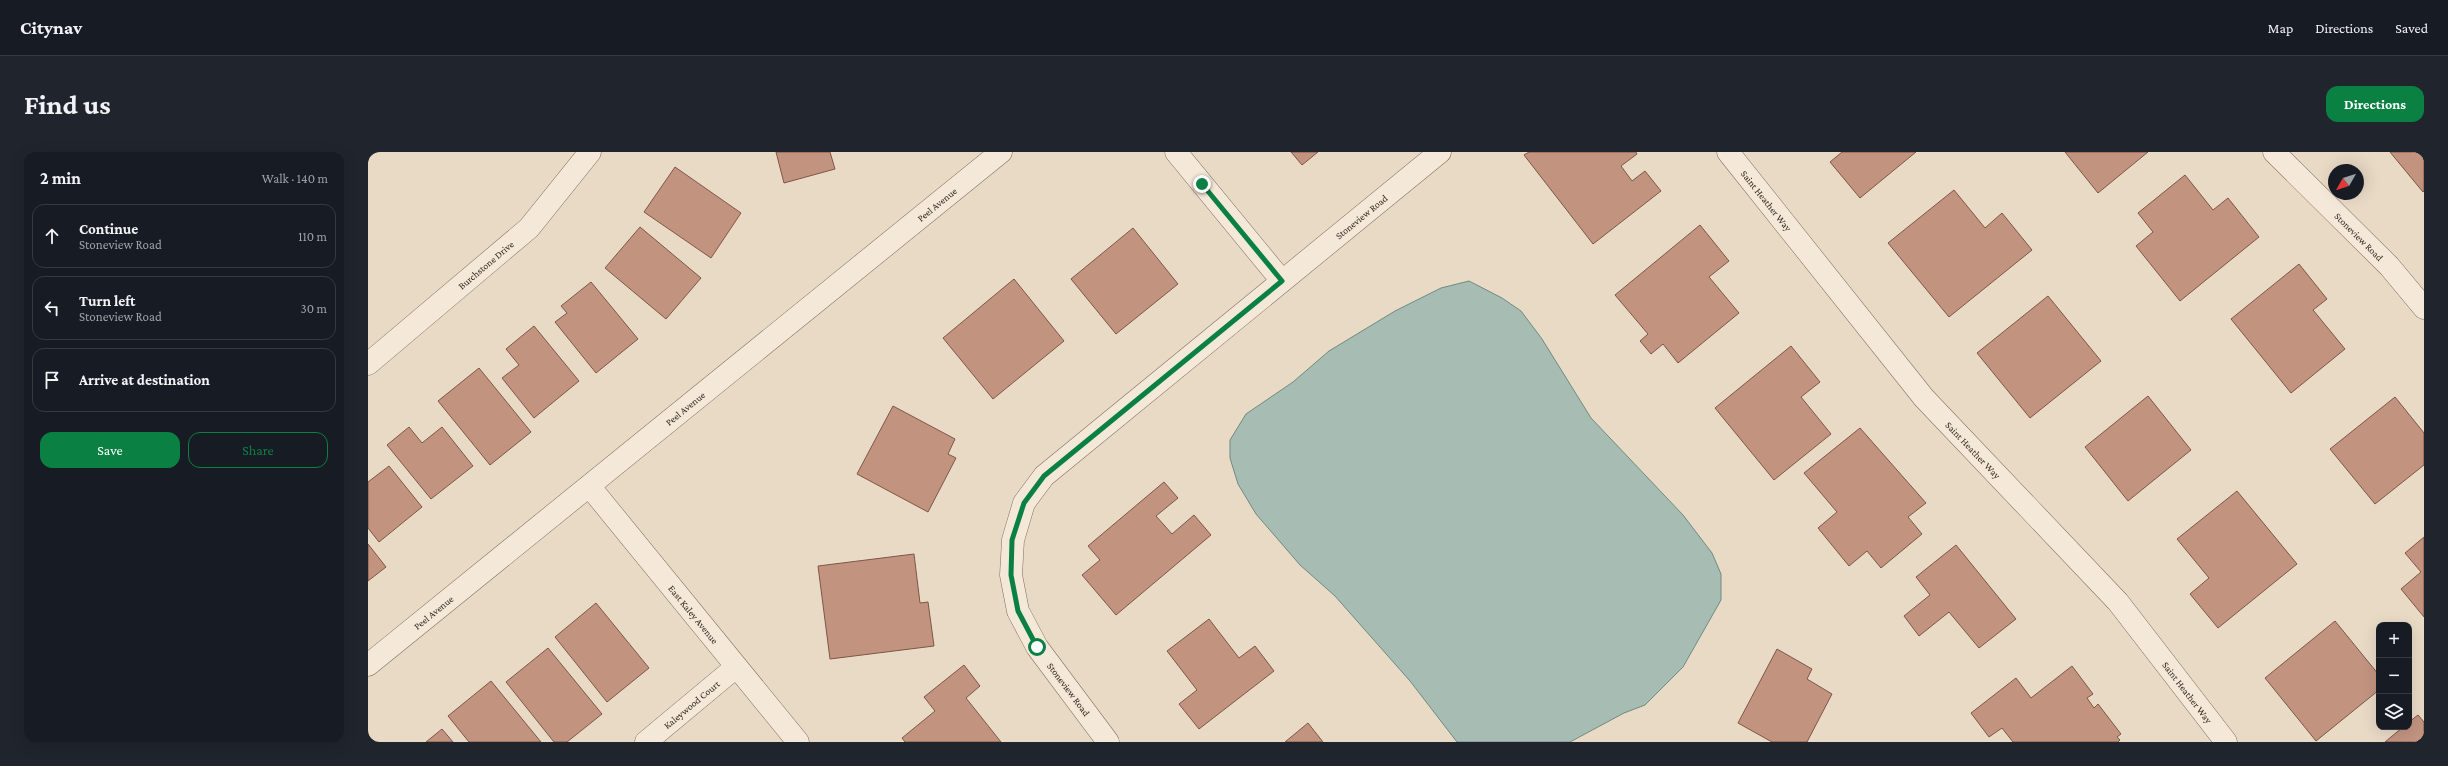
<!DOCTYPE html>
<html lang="en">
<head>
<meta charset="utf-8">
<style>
  :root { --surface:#171b24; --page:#20242c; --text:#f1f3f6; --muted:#9ea1a6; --line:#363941; --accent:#0b8043 }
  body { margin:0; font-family:"Crimson Pro",serif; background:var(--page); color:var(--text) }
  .controls { position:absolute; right:12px; bottom:12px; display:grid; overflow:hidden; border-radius:8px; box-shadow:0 4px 16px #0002 }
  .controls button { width:36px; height:36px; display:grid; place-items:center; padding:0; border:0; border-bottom:1px solid var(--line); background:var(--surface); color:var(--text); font:20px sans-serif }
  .compass { position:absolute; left:1960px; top:12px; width:36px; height:36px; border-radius:50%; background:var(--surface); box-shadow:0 4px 16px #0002; rotate:231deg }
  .stop { position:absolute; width:12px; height:12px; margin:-9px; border:3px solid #0b8043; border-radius:50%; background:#fff }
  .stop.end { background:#0b8043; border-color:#fff; box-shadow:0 1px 4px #0008 }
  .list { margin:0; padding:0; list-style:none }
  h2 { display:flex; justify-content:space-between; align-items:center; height:52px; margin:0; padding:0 16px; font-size:17px }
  h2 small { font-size:13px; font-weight:400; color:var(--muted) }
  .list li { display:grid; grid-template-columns:26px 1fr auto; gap:12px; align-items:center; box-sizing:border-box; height:64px; margin:0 8px 8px; padding:0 8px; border:1px solid var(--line); border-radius:12px }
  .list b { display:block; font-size:15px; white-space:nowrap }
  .list p { margin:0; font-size:13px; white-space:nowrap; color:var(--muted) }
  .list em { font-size:13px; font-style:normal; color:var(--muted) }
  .actions { display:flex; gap:8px; padding:12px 16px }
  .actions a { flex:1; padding:9px 0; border:1px solid var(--accent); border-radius:12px; text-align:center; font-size:14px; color:var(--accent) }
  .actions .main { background:var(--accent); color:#fff }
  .icon { flex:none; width:22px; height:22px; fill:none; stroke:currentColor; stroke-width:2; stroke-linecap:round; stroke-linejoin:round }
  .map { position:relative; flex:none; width:2056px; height:590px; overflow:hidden; border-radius:12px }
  header { display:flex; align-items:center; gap:24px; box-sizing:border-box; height:56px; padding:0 20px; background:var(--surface); border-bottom:1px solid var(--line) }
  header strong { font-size:19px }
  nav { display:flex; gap:22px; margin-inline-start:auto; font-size:14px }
  .intro { display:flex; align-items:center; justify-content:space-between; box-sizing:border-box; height:96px; padding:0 24px }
  h1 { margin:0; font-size:28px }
  .button { padding:10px 18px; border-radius:12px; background:var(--accent); color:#fff; font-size:14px; font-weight:700 }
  main { display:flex; gap:24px; padding:0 24px }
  aside { flex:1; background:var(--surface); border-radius:12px; box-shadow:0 4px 16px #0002 }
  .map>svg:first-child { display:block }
  .water { fill:#a7bdb4; stroke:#6f8a80 }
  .building { fill:#c29480; stroke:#7e5647 }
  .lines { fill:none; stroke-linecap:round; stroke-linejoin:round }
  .minor-casing { stroke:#826d5e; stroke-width:23 }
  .tertiary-casing { stroke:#826d5e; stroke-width:23 }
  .minor { stroke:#f4e9d8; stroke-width:22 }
  .tertiary { stroke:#f4e9d8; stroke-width:22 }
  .route { stroke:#0b8043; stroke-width:5 }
  .labels { text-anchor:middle; stroke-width:3; stroke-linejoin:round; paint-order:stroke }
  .street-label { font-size:10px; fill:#342720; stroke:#f1e5d5 }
</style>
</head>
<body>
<header>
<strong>Citynav</strong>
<nav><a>Map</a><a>Directions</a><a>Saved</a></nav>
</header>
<div class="intro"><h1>Find us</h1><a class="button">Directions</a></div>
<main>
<aside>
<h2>2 min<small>Walk · 140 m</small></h2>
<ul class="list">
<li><svg class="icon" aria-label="ahead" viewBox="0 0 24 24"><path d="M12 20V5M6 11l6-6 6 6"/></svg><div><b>Continue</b><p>Stoneview Road</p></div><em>110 m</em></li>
<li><svg class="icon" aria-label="left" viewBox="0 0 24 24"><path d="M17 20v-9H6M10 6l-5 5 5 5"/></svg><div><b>Turn left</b><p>Stoneview Road</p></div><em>30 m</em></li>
<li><svg class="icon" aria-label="arrive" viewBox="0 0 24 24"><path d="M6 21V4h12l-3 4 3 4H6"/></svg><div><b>Arrive at destination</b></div></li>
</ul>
<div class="actions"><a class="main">Save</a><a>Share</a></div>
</aside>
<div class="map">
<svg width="2056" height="590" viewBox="0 0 2056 590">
  <rect width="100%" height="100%" fill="#e9dac6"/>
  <path class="water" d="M1101 129 1134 146 1153 159 1174 187 1223 266 1315 363 1344 401 1353 422V448L1315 515 1277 553 1256 561 1202 590H1089L1042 529 967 444 932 413 888 362 870 332 862 306V288L878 262 925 230 961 199 1027 159 1073 136Z"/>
  <path class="building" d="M408 0H462L467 17 416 31Z
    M923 0H950L934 13Z
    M1161 0H1268L1269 2 1253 14 1264 29 1277 19 1293 39 1225 92 1156 3Z
    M1474 0H1548L1492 46 1462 10Z
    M1697 0H1780L1730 41Z
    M2022 0H2056V39L2055 40Z
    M307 15 373 61 343 106 276 60Z
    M1817 23 1845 58 1860 46 1891 85 1812 149 1768 94 1785 80 1770 61Z
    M1586 38 1617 76 1634 61 1664 98 1581 165 1520 91Z
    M1332 73 1361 109 1341 125 1371 161 1310 211 1295 192 1283 202 1272 189 1280 182 1247 143Z
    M272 75 333 126 298 167 237 116Z
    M765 76 810 132 748 182 703 127Z
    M1931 112 1959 147 1945 158 1977 197 1923 241 1863 167Z
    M646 127 696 189 625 247 575 186Z
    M223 130 270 187 228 221 187 170 199 161 193 154Z
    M1680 144 1733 209 1662 266 1609 201Z
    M166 174 211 229 166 266 134 226 151 213 138 197Z
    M1423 194 1452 230 1433 245 1463 282 1406 328 1347 256Z
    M111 216 163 280 122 313 70 249Z
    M1780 244 1823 298 1760 349 1717 295Z
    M2027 245 2056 281V313L2007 352 1962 297Z
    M525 254 587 287 580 302 588 306 560 360 489 322Z
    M41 275 54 291 74 275 105 314 63 347 19 293Z
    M1492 276 1558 351 1540 365 1554 382 1513 416 1499 399 1481 414 1450 376 1469 360 1436 321Z
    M21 314 54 355 11 390 0 376V330Z
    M796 330 810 346 788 364 804 382 826 363 843 383 748 463 714 423 732 408 720 394Z
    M1869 339 1929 412 1850 476 1822 442 1841 426 1809 387Z
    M2056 385V465L2033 437 2053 420 2037 401Z
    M0 392 18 415 0 429Z
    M1588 393 1648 467 1611 496 1581 460 1551 484 1536 464 1562 443 1548 425Z
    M546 402 552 451 560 450 566 494 462 507 450 414Z
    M228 451 281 516 239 550 187 485Z
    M841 467 871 506 887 494 906 519 831 577 811 552 829 538 799 499Z
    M1967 469 2011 523V538L1948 589 1897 526Z
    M180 496 234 562 199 590H186L138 530Z
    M1409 497 1444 517 1439 527 1464 542 1439 590H1404L1370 571Z
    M596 513 612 534 598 546 633 590H537L534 586 567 559 556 545Z
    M1704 514 1725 542 1719 546 1726 556 1730 552 1753 582 1749 585 1752 588 1750 590H1645L1634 576 1621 585 1603 561 1648 526 1663 546Z
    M123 529 173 590H101L80 564Z
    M2050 563 2056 570V590H2017L2035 575H2041V570Z
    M940 571 955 590H917Z
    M74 577 85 590H58Z"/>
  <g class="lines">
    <g class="minor-casing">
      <g id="minor">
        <path d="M808 0 914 129"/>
        <path id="s1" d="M1360 0 1556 246 1750 450 1858 590"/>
        <path id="s2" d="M1906 0 2021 114 2056 156"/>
        <path id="s3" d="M0 212 161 76 222 0"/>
        <path id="s4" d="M278 590 368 515"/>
        <path id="s5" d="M740 590 669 495 650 459 643 423 645 388 656 351 676 324 1072 0"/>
      </g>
    </g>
    <g class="tertiary-casing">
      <g id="tertiary">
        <path id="s6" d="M222 335 430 590"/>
        <path id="s7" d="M0 513 633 0"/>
      </g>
    </g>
    <use href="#minor" class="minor"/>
    <use href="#tertiary" class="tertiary"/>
  </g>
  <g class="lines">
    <path class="route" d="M669 495 650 459 643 423 644 388 656 351 676 324 914 129 834 32"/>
  </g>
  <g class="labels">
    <g class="street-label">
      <text dy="4" stroke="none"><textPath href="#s1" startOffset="62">Saint Heather Way</textPath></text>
      <text dy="4" stroke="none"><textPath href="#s7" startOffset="732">Peel Avenue</textPath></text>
      <text dy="4" stroke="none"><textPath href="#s5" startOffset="713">Stoneview Road</textPath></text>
      <text dy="4" stroke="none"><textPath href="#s2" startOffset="120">Stoneview Road</textPath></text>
      <text dy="4" stroke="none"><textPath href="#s3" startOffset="154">Burchstone Drive</textPath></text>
      <text dy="4" stroke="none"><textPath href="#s7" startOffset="408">Peel Avenue</textPath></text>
      <text dy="4" stroke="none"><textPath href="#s1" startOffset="386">Saint Heather Way</textPath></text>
      <text dy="4" stroke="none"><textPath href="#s7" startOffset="84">Peel Avenue</textPath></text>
      <text dy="4" stroke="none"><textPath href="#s6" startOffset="164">East Kaley Avenue</textPath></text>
      <text transform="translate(701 537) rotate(53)" y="4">Stoneview Road</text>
      <text dy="4" stroke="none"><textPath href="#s1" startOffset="710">Saint Heather Way</textPath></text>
      <text dy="4" stroke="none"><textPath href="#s4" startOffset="59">Kaleywood Court</textPath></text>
    </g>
  </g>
</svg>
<div class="controls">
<button>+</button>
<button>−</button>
<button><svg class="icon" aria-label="layers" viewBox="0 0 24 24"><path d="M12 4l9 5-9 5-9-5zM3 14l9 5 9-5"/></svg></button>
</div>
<svg class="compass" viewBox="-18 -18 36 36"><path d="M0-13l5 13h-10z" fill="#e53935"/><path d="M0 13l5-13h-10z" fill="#9ea1a6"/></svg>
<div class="stop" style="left:669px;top:495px"></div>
<div class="stop end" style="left:834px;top:32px"></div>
</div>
</main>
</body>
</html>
